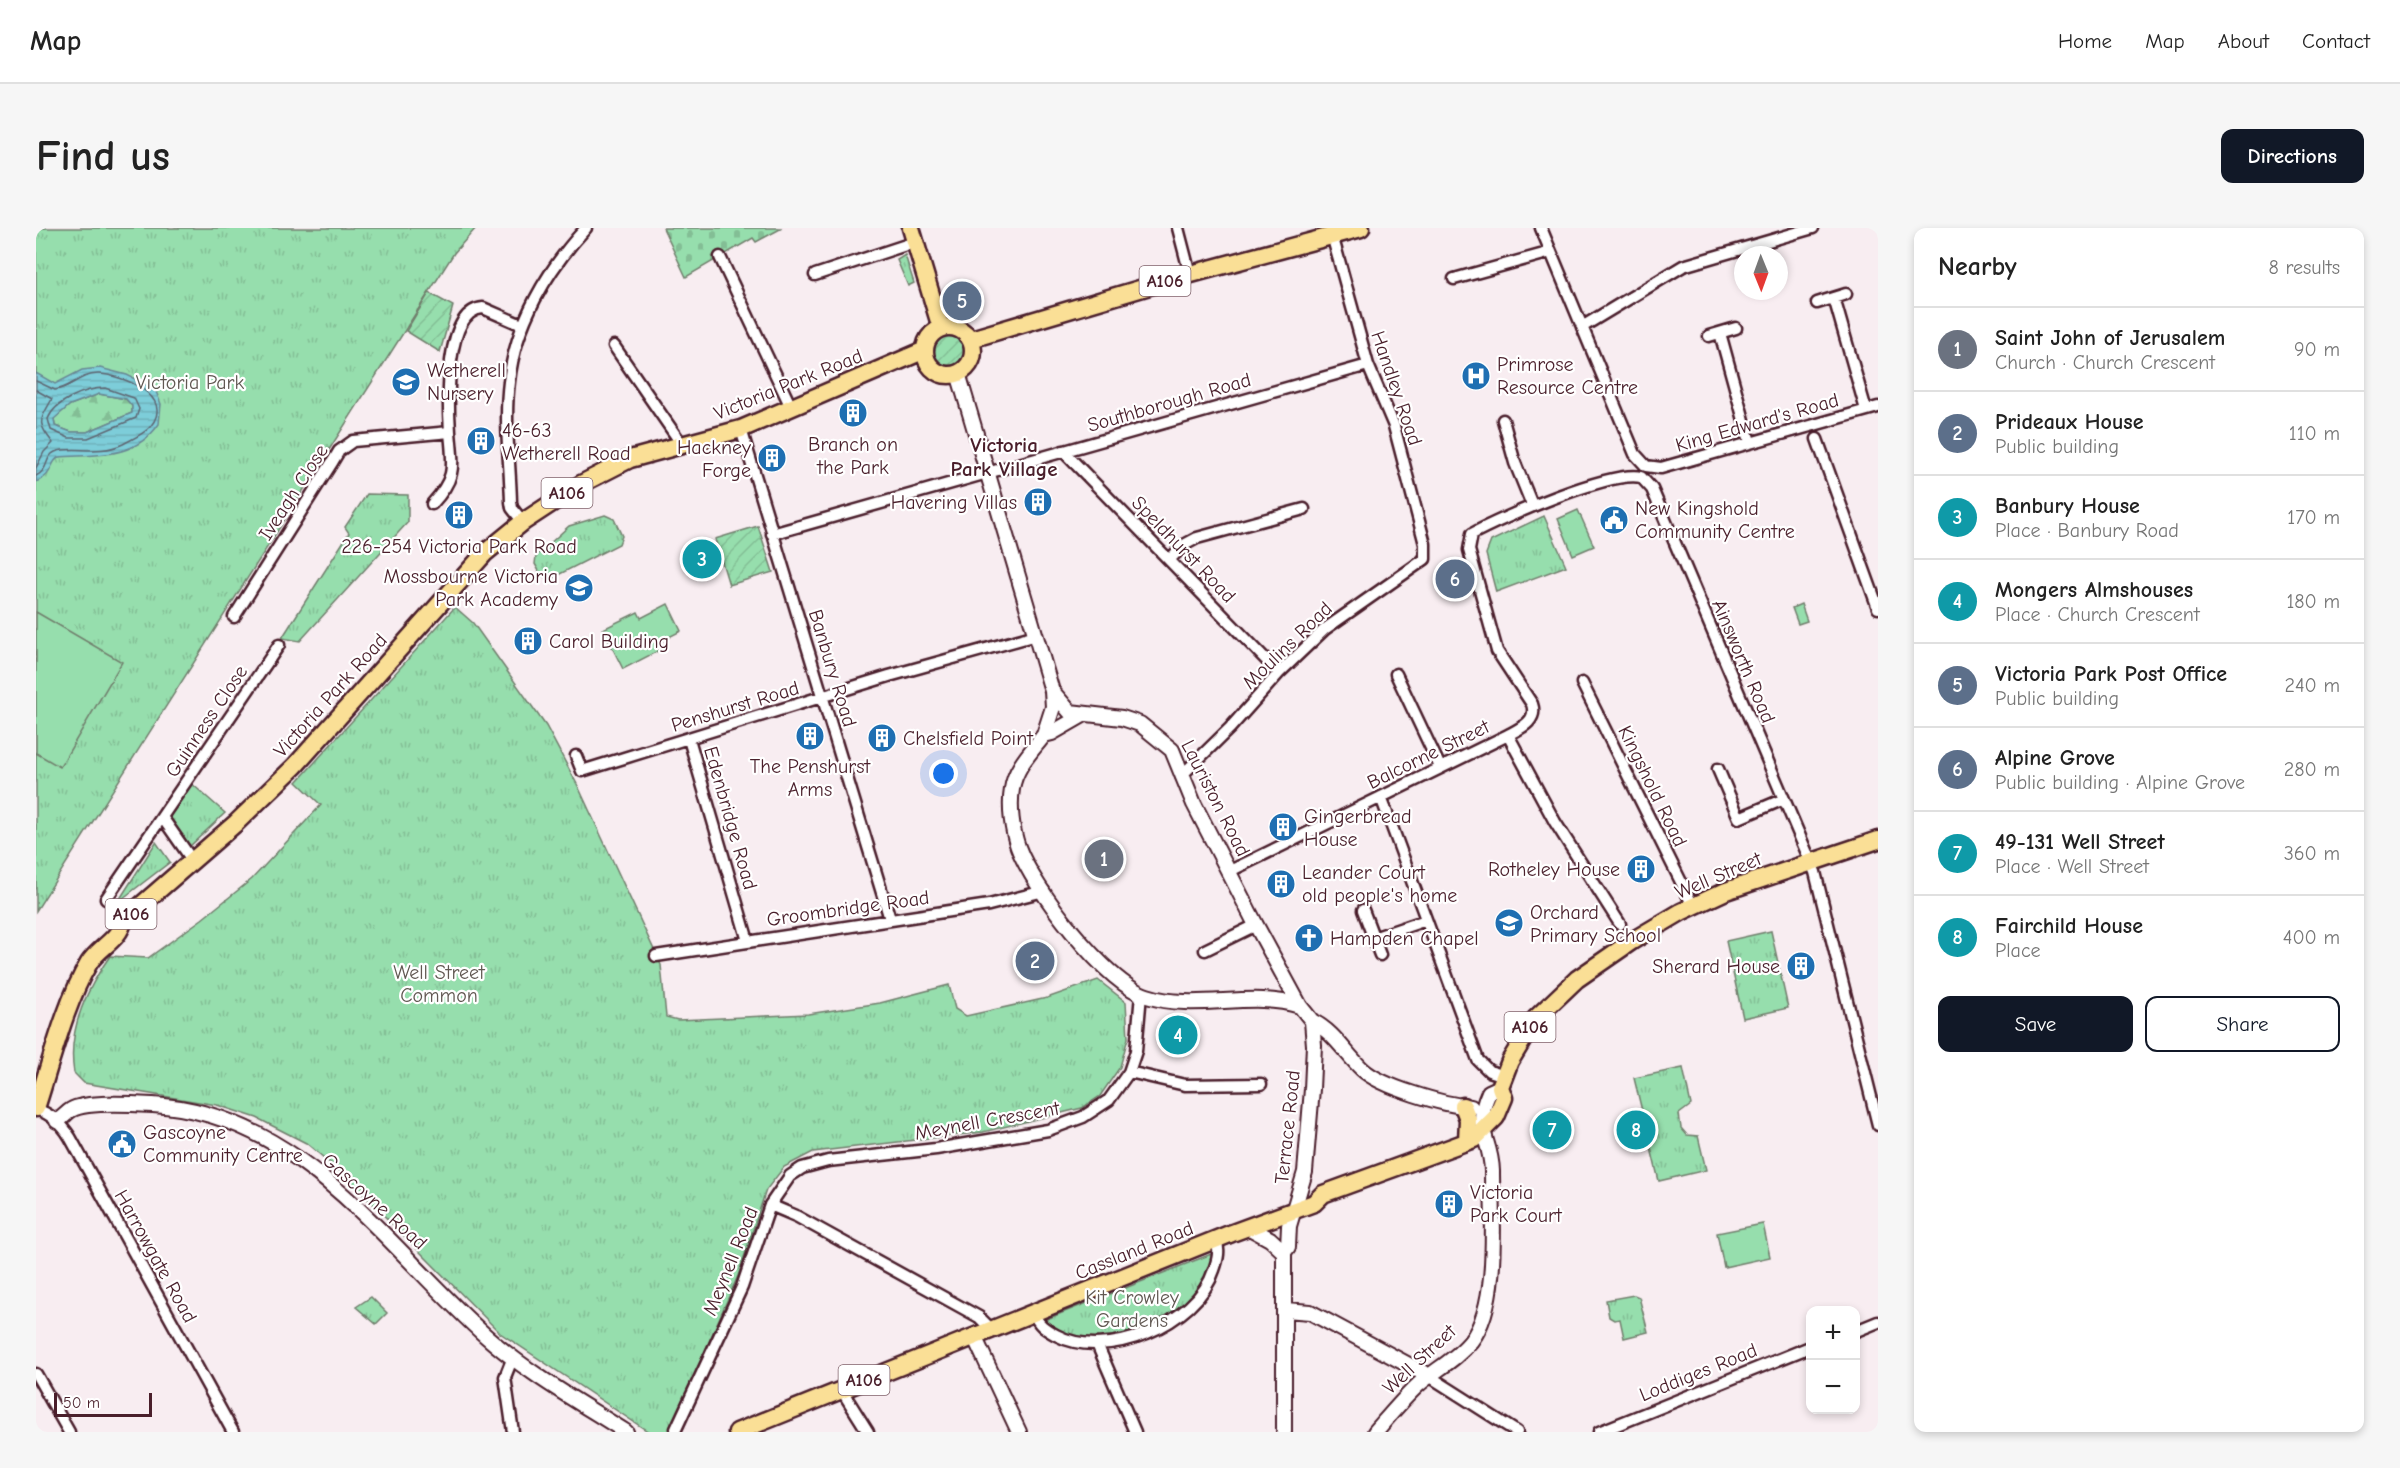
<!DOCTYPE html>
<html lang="en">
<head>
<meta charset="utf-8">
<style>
  :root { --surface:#fff; --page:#f6f6f6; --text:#222; --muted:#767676; --line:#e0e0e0; --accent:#111827 }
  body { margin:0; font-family:"Comic Neue",sans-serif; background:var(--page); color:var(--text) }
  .controls { position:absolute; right:18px; bottom:18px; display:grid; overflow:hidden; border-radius:12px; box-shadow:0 3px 9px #0003 }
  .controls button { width:54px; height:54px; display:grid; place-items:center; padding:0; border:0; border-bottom:2px solid var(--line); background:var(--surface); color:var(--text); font:30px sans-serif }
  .compass { position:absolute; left:1698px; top:18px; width:54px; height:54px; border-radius:50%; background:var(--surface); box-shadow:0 3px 9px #0003; rotate:179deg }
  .scale { position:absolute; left:18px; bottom:15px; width:98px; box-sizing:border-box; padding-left:6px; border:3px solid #4a1f2b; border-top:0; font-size:16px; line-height:21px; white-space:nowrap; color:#4a1f2b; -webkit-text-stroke:4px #fff; paint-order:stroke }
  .you { position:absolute; left:908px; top:546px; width:21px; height:21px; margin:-15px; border:4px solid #fff; border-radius:50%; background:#1a73e8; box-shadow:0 0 0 9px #1a73e833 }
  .badge { display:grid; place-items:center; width:39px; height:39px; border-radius:50%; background:var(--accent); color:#fff; font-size:20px; font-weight:700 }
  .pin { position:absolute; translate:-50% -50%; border:3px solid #fff; box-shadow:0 2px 6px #0006 }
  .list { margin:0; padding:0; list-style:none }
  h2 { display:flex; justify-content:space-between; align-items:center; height:78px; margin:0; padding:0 24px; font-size:26px }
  h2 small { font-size:20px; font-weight:400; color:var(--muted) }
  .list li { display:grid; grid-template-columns:39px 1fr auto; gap:18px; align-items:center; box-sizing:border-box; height:84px; padding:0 24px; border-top:2px solid var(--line) }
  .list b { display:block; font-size:22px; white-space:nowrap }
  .list p { margin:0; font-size:20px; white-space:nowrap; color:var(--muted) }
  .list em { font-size:20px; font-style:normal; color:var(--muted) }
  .actions { display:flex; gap:12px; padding:18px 24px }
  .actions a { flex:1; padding:14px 0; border:2px solid var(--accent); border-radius:12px; text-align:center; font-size:21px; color:var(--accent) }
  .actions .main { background:var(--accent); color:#fff }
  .map { position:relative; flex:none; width:1842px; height:1204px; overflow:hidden; border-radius:12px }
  header { display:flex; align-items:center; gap:36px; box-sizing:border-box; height:84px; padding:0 30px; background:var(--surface); border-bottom:2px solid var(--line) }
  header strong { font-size:28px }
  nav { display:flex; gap:33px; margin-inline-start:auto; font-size:21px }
  .intro { display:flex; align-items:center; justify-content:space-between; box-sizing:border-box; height:144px; padding:0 36px }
  h1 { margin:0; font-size:42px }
  .button { padding:15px 27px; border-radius:12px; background:var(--accent); color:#fff; font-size:21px; font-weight:700 }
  main { display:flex; gap:36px; padding:0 36px }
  aside { flex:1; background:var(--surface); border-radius:12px; box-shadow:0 3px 9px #0003 }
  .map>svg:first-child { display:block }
  .grass { fill:url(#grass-tufts); stroke:#707e6c; stroke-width:1.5 }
  .forest { fill:url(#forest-firs); stroke:#707e6c; stroke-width:1.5 }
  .cemetery { fill:url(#cemetery-stones); stroke:#707e6c; stroke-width:1.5 }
  .garden { fill:url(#garden-furrows); stroke:#707e6c; stroke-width:1.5 }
  .pitch { fill:#96dead; stroke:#707e6c; stroke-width:1.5 }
  .water { fill:url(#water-rules); stroke:#698793; stroke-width:1.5; fill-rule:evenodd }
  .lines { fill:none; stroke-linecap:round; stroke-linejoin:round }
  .shore { stroke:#5e6571; stroke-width:1.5 }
  .minor-casing { stroke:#4a1f2b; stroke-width:15 }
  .tertiary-casing { stroke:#4a1f2b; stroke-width:18 }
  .primary-casing { stroke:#4a1f2b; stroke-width:21 }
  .minor { stroke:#fff; stroke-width:10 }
  .tertiary { stroke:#fff; stroke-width:14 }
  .primary { stroke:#fadf96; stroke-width:16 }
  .labels { text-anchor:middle; stroke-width:4.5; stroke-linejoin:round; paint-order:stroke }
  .shield { fill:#fff; stroke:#80626b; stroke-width:1.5 }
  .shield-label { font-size:18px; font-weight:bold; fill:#4a1f2b }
  .poi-label { font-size:20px; fill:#4a1f2b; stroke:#fff; text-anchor:start }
  .park-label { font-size:20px; fill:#615852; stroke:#fff }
  .street-label { font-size:20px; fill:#4a1f2b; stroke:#fff }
  .neighbourhood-label { font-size:21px; font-weight:bold; fill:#4a1f2b; stroke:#fff }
</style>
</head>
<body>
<header>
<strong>Map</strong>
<nav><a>Home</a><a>Map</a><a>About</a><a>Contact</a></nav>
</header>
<div class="intro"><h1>Find us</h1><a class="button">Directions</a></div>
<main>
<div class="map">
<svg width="1842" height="1204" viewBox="0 0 1842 1204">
  <defs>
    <pattern id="grass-tufts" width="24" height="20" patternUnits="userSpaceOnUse" patternTransform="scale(1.5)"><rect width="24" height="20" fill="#96dead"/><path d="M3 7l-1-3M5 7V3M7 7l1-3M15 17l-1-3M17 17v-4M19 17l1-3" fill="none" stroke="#83be95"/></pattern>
    <pattern id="forest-firs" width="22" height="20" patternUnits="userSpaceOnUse" patternTransform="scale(1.5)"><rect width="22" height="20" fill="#96dead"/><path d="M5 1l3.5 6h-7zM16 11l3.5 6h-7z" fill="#83be95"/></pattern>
    <pattern id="cemetery-stones" width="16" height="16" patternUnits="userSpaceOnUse" patternTransform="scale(1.5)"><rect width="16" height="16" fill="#96dead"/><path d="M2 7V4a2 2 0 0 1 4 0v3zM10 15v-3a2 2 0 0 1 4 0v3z" fill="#83be95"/></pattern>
    <pattern id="garden-furrows" width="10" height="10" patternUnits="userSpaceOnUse" patternTransform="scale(1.5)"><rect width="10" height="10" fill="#96dead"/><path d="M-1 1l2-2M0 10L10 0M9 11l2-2" fill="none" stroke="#83be95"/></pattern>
    <pattern id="water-rules" width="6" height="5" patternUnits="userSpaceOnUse" patternTransform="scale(1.5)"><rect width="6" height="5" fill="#7dcdd9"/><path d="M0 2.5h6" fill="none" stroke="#6eb0ba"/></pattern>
  </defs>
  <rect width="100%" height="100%" fill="#f8edf1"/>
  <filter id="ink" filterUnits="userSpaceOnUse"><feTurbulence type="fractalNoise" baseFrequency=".0167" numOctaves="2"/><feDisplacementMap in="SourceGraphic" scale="12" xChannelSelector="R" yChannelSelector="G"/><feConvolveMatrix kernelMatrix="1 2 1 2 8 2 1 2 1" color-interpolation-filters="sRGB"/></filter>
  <g filter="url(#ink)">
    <path class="grass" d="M0 0H440L418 25 0 683Z
      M869 27 878 55 872 58 861 32Z
      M331 266 372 267V294L264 413 246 410 313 305 309 299Z
      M569 287 578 291 586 308 583 316 516 350 506 348 499 336 500 328 533 298Z
      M1508 288 1530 338 1460 364 1450 326 1455 313Z
      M1765 376 1771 393 1762 396 1756 380Z
      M419 379 437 395 510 498 542 558 625 737 630 789 642 792 772 786 844 775 913 757 919 781 930 788 1011 770 1062 752 1090 774 1092 810 1084 839 1064 868 1046 880 947 904 777 924 748 939 730 962 702 1048 633 1204H613L464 1105 306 945 270 915 221 890 181 877 48 855 38 845C31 803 50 762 74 728L112 730 166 691 216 651 285 577 261 554Z
      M155 555 189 585 153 619 132 589Z
      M120 614 134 634 82 674Z
      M1735 703 1752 780 1707 790 1690 713Z
      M1647 840 1655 877 1643 886 1645 900 1651 907 1662 908 1670 942 1623 953 1598 850Z
      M1178 1025C1174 1040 1169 1054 1159 1067 1139 1093 1077 1115 1045 1110 1031 1107 1019 1101 1008 1092Z
      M1598 1067 1603 1069 1612 1104 1588 1110 1584 1091 1578 1092 1573 1089 1570 1072Z
      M335 1069 351 1085 340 1096 320 1079Z"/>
    <path class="forest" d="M63 166 90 171 96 178V185L51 204H35L19 198 18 190 34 177Z"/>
    <path class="cemetery" d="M627 0H746L720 14 717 10 650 49Z"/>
    <path class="garden" d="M393 65 417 78 404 124 370 103Z
      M897 123a16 16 0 1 1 32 0a16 16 0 1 1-32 0Z
      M722 298 737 344 693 357 679 311Z"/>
    <path class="pitch" d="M1542 282 1558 318 1537 327 1522 291Z
      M632 376 645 403 619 416 622 423 587 441 567 401 602 384 605 390Z
      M0 384 86 434 24 539 0 525Z
      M1727 996 1734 1029 1688 1039 1681 1005Z"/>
    <path class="water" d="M64 140 91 147 119 161 125 176 123 196C98 232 60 226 23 229 12 236 19 246 0 254V145L19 156 46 142ZM63 166 90 171 96 178V185L51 204H35L19 198 18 191 34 177Z"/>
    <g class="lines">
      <path class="shore" d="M0 153 19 162C35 160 44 146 62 146 84 146 141 168 114 199 108 206 96 211 87 216 62 228 36 217 19 224 8 229 14 241 0 248
        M69 160 98 170 103 181 100 190 52 210H33L15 202 12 191C19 173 50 160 69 160Z
        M0 162 16 171C4 193 0 194 17 215L8 224 0 240"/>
      <g class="minor-casing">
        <path id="minor" d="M1142 0 1154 46
          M1505 0 1599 226 1610 238 1625 240 1842 179
          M684 29 755 179
          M779 47 879 14
          M1418 51 1515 24
          M1798 70 1830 182
          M1781 75 1810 66
          M1546 99 1647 38 1777 0
          M1684 105 1714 214
          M1673 108 1700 100
          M578 118 647 218
          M1467 192 1479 235 1496 277
          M705 201 854 691
          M1781 211 1842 380
          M1027 223 1243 445
          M396 276C421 249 417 239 414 204
          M487 294 476 280 475 274C474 234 468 193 473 154 479 96 511 42 550 0
          M736 306 1332 137
          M1134 331 1148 317 1161 310 1268 281
          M198 389 297 233 303 223 317 213 414 204C412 174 408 83 447 80L486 97
          M1360 446 1404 539
          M1546 455 1657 678
          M1472 507 1519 594 1584 696
          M653 511 712 713
          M540 528 546 543 853 448 1000 407
          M1682 541 1703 590 1748 571
          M1145 548 1194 500 1243 445 1289 401 1389 331V316L1358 198 1332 137 1296 7
          M1345 569 1442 832 1453 843 1469 848
          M126 589 156 632
          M1194 643 1472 507C1485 500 1502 493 1496 476L1461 423 1433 322 1436 306C1465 290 1575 242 1605 249L1616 261 1779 644 1842 897
          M70 671 243 417
          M1327 682 1344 727
          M1337 710 1390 692
          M1169 722 1220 697
          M620 728 953 677 1008 663
          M1093 844 1149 857 1225 856
          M0 881C15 886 26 896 34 909L197 1204
          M734 977 760 988 943 1089 955 1101
          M998 1085C1002 1097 1009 1101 1020 1107 1070 1134 1161 1096 1178 1042 1182 1031 1184 1022 1180 1011
          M1820 1103 1842 1094
          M1061 1116 1099 1204
          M477 1129 469 1149 477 1204
          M0 1146 33 1204
          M1393 1148 1481 1204
          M805 1161 832 1204
          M640 1201 706 1059 734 977 754 948 766 940 792 933 900 921 1012 902 1047 889 1073 872 1093 844 1100 823 1105 766
          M1563 1204 1774 1119"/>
      </g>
      <g class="tertiary-casing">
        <path id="tertiary" d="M922 145 1016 463 1017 479 1008 507
          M1016 463 1034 484 1086 490 1104 496 1136 522 1158 576 1220 697 1264 778 1276 793 1278 817 1276 861 1269 944 1253 998 1252 1019 1248 1024V1204
          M1049 486 1016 505 1008 507C996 523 979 539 976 561 973 579 976 602 982 619 997 660 1069 755 1111 768 1160 784 1215 762 1264 778
          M1276 793C1298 804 1309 825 1326 841 1345 859 1409 877 1435 879
          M21 893C27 890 30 885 35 882 49 873 99 876 117 877 265 885 350 1019 451 1109 493 1146 543 1174 590 1204
          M1212 999 1234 1011 1248 1024
          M1250 1082 1274 1084 1393 1148
          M938 1108 983 1204
          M1339 1204C1353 1188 1367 1171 1382 1157 1399 1142 1421 1131 1435 1113 1464 1075 1456 989 1456 943 1455 909 1436 902 1453 864L1464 859"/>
      </g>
      <g class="primary-casing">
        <path id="primary" d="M875 0 905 100
          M889 123a24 24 0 1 1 48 0a24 24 0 1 1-48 0Z
          M935 111 1144 49 1325 0
          M1427 878 1432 891 1431 913
          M0 880C14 837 30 773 53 735 62 720 84 711 87 693L200 595 259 538 449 325 487 294 545 256 594 231 705 201 889 122
          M701 1204 1196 1005 1278 975 1287 966 1438 911 1460 889 1468 870 1464 859 1474 833 1500 790 1541 751 1596 713 1645 684 1690 663 1842 612"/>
      </g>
      <use href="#minor" class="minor"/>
      <use href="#tertiary" class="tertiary"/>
      <use href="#primary" class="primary"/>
    </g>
  </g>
  <defs>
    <g id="hospital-disc" transform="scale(1.5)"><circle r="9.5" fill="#1f6fb2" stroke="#fff"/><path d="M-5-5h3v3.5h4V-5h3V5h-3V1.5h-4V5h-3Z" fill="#fff"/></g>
    <g id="school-disc" transform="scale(1.5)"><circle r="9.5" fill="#1f6fb2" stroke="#fff"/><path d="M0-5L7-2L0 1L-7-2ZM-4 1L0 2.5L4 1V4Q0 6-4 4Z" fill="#fff"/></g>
    <g id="building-disc" transform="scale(1.5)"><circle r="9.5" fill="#1f6fb2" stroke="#fff"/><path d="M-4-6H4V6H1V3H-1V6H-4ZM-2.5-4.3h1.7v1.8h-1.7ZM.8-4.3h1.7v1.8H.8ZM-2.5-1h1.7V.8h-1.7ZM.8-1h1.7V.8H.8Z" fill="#fff"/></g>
    <g id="civic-disc" transform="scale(1.5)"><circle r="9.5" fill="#1f6fb2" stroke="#fff"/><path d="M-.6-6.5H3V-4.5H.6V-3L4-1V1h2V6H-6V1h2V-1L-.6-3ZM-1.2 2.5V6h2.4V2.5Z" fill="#fff"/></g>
    <g id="church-disc" transform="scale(1.5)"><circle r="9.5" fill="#1f6fb2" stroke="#fff"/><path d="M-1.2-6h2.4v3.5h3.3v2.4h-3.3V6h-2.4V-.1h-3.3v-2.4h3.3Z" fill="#fff"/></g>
  </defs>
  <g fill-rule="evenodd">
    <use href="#hospital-disc" x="1440" y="148"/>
    <use href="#school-disc" x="370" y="154"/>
    <use href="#building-disc" x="817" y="185"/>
    <use href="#building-disc" x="445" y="213"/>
    <use href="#building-disc" x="736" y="230"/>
    <use href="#building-disc" x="1002" y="274"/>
    <use href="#building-disc" x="423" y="287"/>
    <use href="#civic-disc" x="1578" y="292"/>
    <use href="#school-disc" x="543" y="360"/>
    <use href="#building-disc" x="492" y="413"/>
    <use href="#building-disc" x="774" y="508"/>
    <use href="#building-disc" x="846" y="510"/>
    <use href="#building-disc" x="1247" y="599"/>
    <use href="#building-disc" x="1605" y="641"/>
    <use href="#building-disc" x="1245" y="656"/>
    <use href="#school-disc" x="1473" y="695"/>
    <use href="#church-disc" x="1273" y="710"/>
    <use href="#building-disc" x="1765" y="738"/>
    <use href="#civic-disc" x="86" y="916"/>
    <use href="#building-disc" x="1413" y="976"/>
  </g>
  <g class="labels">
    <g class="shield">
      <rect x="1103.5" y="38" width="51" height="30" rx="4.5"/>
      <rect x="505.5" y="250" width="51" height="30" rx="4.5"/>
      <rect x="69.5" y="671" width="51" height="30" rx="4.5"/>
      <rect x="1468.5" y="784" width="51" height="30" rx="4.5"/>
      <rect x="802.5" y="1137" width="51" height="30" rx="4.5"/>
    </g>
    <g class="shield-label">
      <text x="1129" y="59">A106</text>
      <text x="531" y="271">A106</text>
      <text x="95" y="692">A106</text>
      <text x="1494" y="805">A106</text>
      <text x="828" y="1158">A106</text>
    </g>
    <g class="poi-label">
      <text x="1461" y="143">Primrose<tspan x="1461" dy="23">Resource Centre</tspan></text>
      <text x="391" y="149">Wetherell<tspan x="391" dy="23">Nursery</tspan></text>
      <text x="466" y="209">46-63<tspan x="466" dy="23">Wetherell Road</tspan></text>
      <text x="817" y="223" text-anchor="middle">Branch on<tspan x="817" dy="23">the Park</tspan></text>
      <text x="715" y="226" text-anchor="end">Hackney<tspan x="715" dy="23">Forge</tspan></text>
      <text x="981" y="281" text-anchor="end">Havering Villas</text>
      <text x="1599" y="287">New Kingshold<tspan x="1599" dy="23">Community Centre</tspan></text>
      <text x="423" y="325" text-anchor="middle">226-254 Victoria Park Road</text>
      <text x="522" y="355" text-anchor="end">Mossbourne Victoria<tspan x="522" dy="23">Park Academy</tspan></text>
      <text x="513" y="420">Carol Building</text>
      <text x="867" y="517">Chelsfield Point</text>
      <text x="774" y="545" text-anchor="middle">The Penshurst<tspan x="774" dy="23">Arms</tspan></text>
      <text x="1268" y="595">Gingerbread<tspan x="1268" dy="23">House</tspan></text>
      <text x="1584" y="648" text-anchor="end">Rotheley House</text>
      <text x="1266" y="651">Leander Court<tspan x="1266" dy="23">old people's home</tspan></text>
      <text x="1494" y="691">Orchard<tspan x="1494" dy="23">Primary School</tspan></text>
      <text x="1294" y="717">Hampden Chapel</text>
      <text x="1744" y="745" text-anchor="end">Sherard House</text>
      <text x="107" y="911">Gascoyne<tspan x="107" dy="23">Community Centre</tspan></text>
      <text x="1434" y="971">Victoria<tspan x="1434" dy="23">Park Court</tspan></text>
    </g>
    <g class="park-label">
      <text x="154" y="161">Victoria Park</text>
      <text x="403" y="751">Well Street<tspan x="403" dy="23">Common</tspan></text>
      <text x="1096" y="1076">Kit Crowley<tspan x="1096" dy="23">Gardens</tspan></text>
    </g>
    <g class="street-label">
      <text transform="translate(752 156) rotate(-22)" y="7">Victoria Park Road</text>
      <text transform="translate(1361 160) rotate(71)" y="7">Handley Road</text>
      <text transform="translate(1133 174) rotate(-16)" y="7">Southborough Road</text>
      <text transform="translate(1721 194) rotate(-16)" y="7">King Edward's Road</text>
      <text transform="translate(257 264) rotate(-57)" y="7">Iveagh Close</text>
      <text transform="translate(1148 321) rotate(46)" y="7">Speldhurst Road</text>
      <text transform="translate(1251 417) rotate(-44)" y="7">Moulins Road</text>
      <text transform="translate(1708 433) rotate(67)" y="7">Ainsworth Road</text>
      <text transform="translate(797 440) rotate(73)" y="7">Banbury Road</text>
      <text transform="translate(294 467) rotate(-48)" y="7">Victoria Park Road</text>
      <text transform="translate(699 478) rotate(-17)" y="7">Penshurst Road</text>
      <text transform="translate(170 493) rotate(-56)" y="7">Guinness Close</text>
      <text transform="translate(1392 526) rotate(-26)" y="7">Balcorne Street</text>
      <text transform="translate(1617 558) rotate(64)" y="7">Kingshold Road</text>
      <text transform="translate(1180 570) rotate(63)" y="7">Lauriston Road</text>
      <text transform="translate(695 590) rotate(74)" y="7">Edenbridge Road</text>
      <text transform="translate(1682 647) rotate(-23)" y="7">Well Street</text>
      <text transform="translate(812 680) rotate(-8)" y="7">Groombridge Road</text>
      <text transform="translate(951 892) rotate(-10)" y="7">Meynell Crescent</text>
      <text transform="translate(1251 899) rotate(-84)" y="7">Terrace Road</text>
      <text transform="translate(339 973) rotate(42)" y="7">Gascoyne Road</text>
      <text transform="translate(1098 1022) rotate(-22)" y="7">Cassland Road</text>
      <text transform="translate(120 1028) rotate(61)" y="7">Harrowgate Road</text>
      <text transform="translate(694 1033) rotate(-68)" y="7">Meynell Road</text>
      <text transform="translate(1383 1131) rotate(-43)" y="7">Well Street</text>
      <text transform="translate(1662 1144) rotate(-22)" y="7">Loddiges Road</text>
    </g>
    <g class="neighbourhood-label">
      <text x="968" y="224">Victoria<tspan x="968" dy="24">Park Village</tspan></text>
    </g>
  </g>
</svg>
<div class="controls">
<button>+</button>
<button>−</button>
</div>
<svg class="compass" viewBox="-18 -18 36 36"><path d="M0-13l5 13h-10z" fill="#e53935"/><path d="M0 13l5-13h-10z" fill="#767676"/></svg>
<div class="scale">50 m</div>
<div class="you"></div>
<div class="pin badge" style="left:1068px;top:631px;background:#6b7280">1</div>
<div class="pin badge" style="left:999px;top:733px;background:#5c6f8a">2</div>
<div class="pin badge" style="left:666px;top:331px;background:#0f9aa8">3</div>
<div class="pin badge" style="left:1142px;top:807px;background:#0f9aa8">4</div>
<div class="pin badge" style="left:926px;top:73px;background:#5c6f8a">5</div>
<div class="pin badge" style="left:1419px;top:351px;background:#5c6f8a">6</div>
<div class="pin badge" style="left:1516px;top:902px;background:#0f9aa8">7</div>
<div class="pin badge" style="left:1600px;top:902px;background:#0f9aa8">8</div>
</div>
<aside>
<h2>Nearby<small>8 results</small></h2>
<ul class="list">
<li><span class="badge" style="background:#6b7280">1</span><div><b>Saint John of Jerusalem</b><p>Church · Church Crescent</p></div><em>90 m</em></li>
<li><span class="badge" style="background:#5c6f8a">2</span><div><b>Prideaux House</b><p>Public building</p></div><em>110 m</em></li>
<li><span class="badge" style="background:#0f9aa8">3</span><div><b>Banbury House</b><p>Place · Banbury Road</p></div><em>170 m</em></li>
<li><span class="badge" style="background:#0f9aa8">4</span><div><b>Mongers Almshouses</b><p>Place · Church Crescent</p></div><em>180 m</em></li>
<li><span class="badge" style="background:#5c6f8a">5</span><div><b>Victoria Park Post Office</b><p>Public building</p></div><em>240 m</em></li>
<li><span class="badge" style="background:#5c6f8a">6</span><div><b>Alpine Grove</b><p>Public building · Alpine Grove</p></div><em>280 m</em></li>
<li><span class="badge" style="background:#0f9aa8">7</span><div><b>49-131 Well Street</b><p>Place · Well Street</p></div><em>360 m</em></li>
<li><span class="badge" style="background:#0f9aa8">8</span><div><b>Fairchild House</b><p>Place</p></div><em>400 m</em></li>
</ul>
<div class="actions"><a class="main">Save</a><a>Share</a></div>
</aside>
</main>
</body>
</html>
